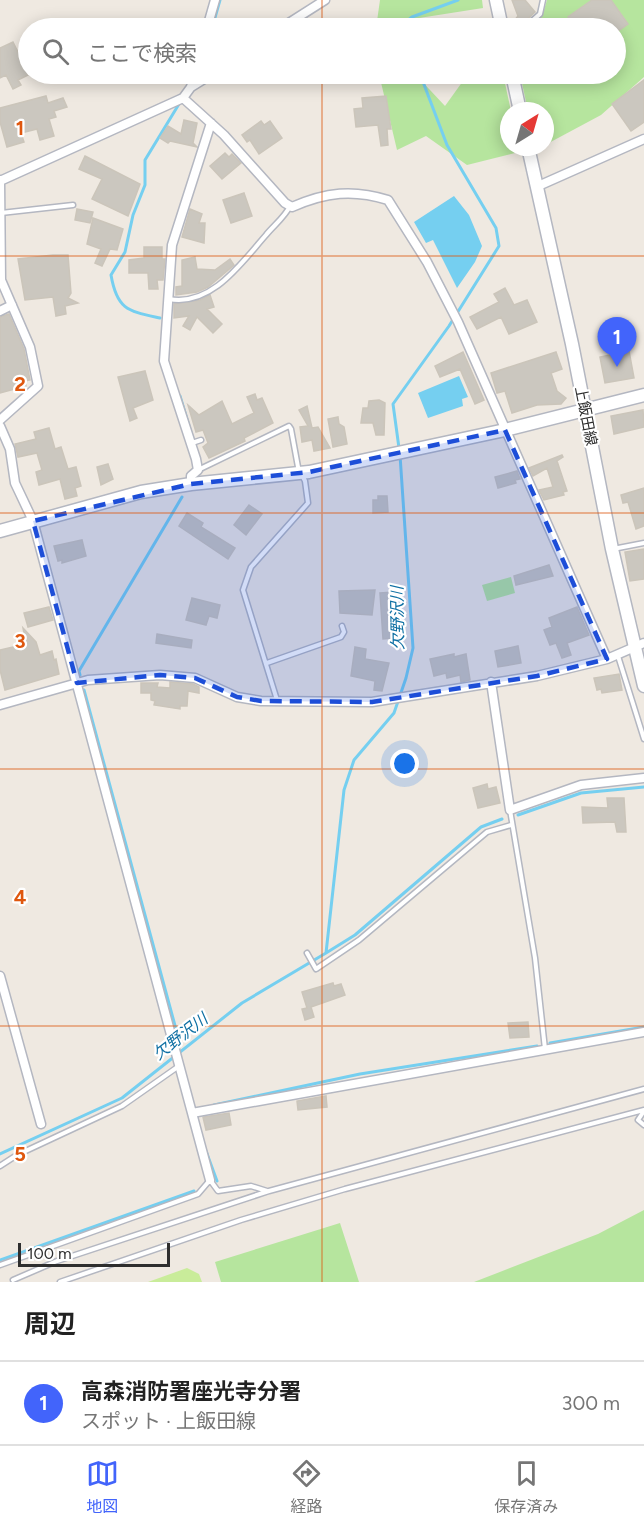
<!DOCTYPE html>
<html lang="ja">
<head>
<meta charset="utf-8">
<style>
  :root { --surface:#fff; --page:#f2f2f2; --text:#222; --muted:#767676; --line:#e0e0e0; --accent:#4264fb }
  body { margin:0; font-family:Figtree,"Noto Sans JP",sans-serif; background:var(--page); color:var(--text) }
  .compass { position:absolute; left:500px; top:102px; width:54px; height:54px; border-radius:50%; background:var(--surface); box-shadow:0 3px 15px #0003; rotate:37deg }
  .scale { position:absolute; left:18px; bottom:15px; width:152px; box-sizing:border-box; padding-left:6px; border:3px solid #2e2e2e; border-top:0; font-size:16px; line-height:21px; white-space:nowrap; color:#2e2e2e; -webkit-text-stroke:4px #fff; paint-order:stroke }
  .you { position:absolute; left:405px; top:764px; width:21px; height:21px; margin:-15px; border:4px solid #fff; border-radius:50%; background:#1a73e8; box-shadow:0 0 0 9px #1a73e833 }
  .badge { display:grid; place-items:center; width:39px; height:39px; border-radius:50%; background:var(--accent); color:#fff; font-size:20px; font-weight:700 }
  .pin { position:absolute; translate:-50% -50px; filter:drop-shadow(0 2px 3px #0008) }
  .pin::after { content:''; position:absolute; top:32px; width:21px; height:18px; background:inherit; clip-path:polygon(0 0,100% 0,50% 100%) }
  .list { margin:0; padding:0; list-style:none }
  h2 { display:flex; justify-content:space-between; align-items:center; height:78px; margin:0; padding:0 24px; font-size:26px }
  h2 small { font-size:20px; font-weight:400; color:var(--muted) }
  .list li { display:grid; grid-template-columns:39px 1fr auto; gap:18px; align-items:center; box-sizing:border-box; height:84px; padding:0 24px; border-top:2px solid var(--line) }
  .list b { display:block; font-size:22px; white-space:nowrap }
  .list p { margin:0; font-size:20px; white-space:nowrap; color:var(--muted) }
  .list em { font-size:20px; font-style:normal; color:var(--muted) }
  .icon { flex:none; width:33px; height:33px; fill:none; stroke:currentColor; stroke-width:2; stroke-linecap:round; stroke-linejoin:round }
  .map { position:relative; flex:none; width:644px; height:1282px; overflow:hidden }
  .search { position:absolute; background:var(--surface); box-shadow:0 3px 15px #0003; left:18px; right:18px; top:18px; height:66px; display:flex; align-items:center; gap:15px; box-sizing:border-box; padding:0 21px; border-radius:33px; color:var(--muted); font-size:22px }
  .sheet { height:162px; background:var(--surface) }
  nav { display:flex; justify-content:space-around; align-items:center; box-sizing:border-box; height:84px; border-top:2px solid var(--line); background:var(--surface); font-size:16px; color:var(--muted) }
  nav a { display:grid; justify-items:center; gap:3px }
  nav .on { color:var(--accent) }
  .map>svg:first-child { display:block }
  .green { fill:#b6e59e }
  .pitch { fill:#c9ec9a }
  .water { fill:#75cff0 }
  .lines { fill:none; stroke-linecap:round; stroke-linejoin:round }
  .stream { stroke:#75cff0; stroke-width:3 }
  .building { fill:#cbc7bf; stroke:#cbc5ba; stroke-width:1.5 }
  .lane-casing { stroke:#b4b7c1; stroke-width:7 }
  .street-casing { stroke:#b4b7c1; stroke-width:11 }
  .secondary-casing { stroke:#b4b7c1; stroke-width:15 }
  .lane { stroke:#fff; stroke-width:4 }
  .street { stroke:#fff; stroke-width:8 }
  .secondary { stroke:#fff; stroke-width:12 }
  .marked { fill:#1d4ed8; fill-opacity:0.2; stroke:#1d4ed8; stroke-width:4.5; stroke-dasharray:12 8; stroke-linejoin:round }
  .grid { fill:none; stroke:#df570e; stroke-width:1.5; stroke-opacity:0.55 }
  .labels { text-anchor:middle; stroke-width:4.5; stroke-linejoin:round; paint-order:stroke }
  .street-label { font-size:15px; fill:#2e2e2e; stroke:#fff }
  .water-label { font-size:16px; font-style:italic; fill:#0d6fa3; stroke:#fff }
  .grid-label { font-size:20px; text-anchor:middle; font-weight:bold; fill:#df570e; stroke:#fff; stroke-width:4.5; stroke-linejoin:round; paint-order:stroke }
</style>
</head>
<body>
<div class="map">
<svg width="644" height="1282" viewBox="0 0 644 1282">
  <rect width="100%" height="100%" fill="#efe9e1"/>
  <path class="green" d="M380 0H482L483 8 400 21 401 28H376Z
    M547 0H644V77L601 115 545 145V111H528L520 74H616V28H531L542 16Z
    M379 74H415L445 106 468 74H503L511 111 509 147H515V153L467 165 426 136 397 150Z
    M511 577 515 593 487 601 482 585Z
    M644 1210V1282H474L598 1234Z
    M340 1223 359 1282H221L215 1262Z"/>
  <path class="pitch" d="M187 1268 199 1274 202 1282H148Z"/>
  <path class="water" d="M454 196 469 215 482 246 475 262 457 288 433 240 426 243 414 222Z
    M459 376 468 397 462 399 463 406 428 418 418 393Z"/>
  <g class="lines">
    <path class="stream" d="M212 28 220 0
      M408 28 407 21 412 17 458 0
      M160 318C128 311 117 310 111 275L125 252 133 215 145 185V160L179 104
      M180 396 200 463
      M399 448 393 404 449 326 499 246 496 228 447 145 420 74
      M80 675 79 671 182 497
      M84 690 177 1033
      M518 815 581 793 644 787
      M326 953 355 935 481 827 502 819
      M550 1043 644 1027
      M214 1105 360 1074 537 1046
      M206 1151 217 1181
      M0 1154 122 1098 242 1003 326 953 344 790 354 760 394 713 406 678 413 648 400 455
      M0 1260 194 1191"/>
  </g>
  <path class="building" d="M512 0H525L535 12 519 27 514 21 518 16Z
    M592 0H611L628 24 615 33V28H577L568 17Z
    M13 42 25 66 28 64V75L18 80 21 85 13 89 6 75 0 78V48Z
    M644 80V122L631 131 612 104Z
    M46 96 48 103 63 98 67 107 54 111 56 117 49 119 54 136 40 140 37 129 21 133 24 142 7 147 0 122V108Z
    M386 96 391 129H387L388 145 381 146 378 125 356 127 354 109 363 108 362 98Z
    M184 120 197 123 193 143 197 147 170 141 168 143 160 138 168 126 181 134Z
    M261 121 264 125 270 121 282 138 259 154 250 140 247 142 242 135Z
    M225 153 229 157 232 154 241 163 222 179 210 166Z
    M85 156 140 184 128 216 92 199 102 179 79 169Z
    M244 193 252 216 231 223 223 200Z
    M77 209 93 212 90 223 75 220Z
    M190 209 202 214 199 223H205L204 243 182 237Z
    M93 218 123 229 117 250 110 249 102 266 95 263 101 249 87 244Z
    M144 247H162V259H165L163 280H157L158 289H149L148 273H129V260L144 258Z
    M53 255H68L71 293 68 298 78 303 65 306 66 314 56 316 53 297 25 300 18 259Z
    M195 257 197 269 215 270 230 259 234 265 208 287 197 292 176 295V287L182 286V260Z
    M505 288 514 305 527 300 537 322 509 334 501 317 477 329 470 317 499 302 494 294Z
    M210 295 214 307 207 309 222 324 213 333 197 317 190 330 183 326 189 316 174 318V304L200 300Z
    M9 314 24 349 30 380 25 381 26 386 0 393V317Z
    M629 351 634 378 605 383 600 357Z
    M463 352 484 400 475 404 460 369 440 377 435 366Z
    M556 352 562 369 551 373 557 391 566 398 561 404 537 405 512 413 505 391 497 393 491 373Z
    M145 371 153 400 133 408 137 418 130 421 118 377Z
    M255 394 257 400 262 398 273 423 244 438 245 441 209 458 203 447 208 443 203 430 196 432 188 405 199 415 222 401 232 424 254 413 247 397Z
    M379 400 385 403 384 435H376L373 423H361L363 408H368L369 401Z
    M307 406 312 428 318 427 330 448 314 451 312 440 302 442 300 427 308 426 299 410Z
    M643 410 644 427 614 434 611 416Z
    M338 417 339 424 344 427 347 444 333 447 328 419Z
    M49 428 55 449 61 447 68 469 76 467 81 486 75 488 77 496 65 499 60 479 39 485 36 472 42 470 37 453 18 457 15 444 36 439 34 432Z
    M562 455 563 457 557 461 567 491 563 492 564 495 544 500 539 490 553 487 547 468 533 476 529 468Z
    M108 464 113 479 101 485 97 467Z
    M517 471 520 479 515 480 516 483 498 488 495 477Z
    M644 488V526L636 529 628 502 623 503 621 495Z
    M378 496H387L388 512 373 513V500H378Z
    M249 505 262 514 246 535 234 525Z
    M187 513 203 523 201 527 235 548 228 559 179 526Z
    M82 540 86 556 62 563V560L58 561 54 546Z
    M644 549V579L630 581 625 552Z
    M549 565 553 576 516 585 514 576Z
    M375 590 372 615 340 613 339 591Z
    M394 592 393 638 383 639 380 593Z
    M192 598 220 605 217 618 209 616 206 625 186 620Z
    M49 607 53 620 28 627 24 613Z
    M577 607 589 635 567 643 571 655 562 658 556 643 550 645 544 630 552 627 549 618Z
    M23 628 36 642 40 655 52 651 54 660 56 659 59 674 5 690 0 670V650L26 644Z
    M157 634 192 640 191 648 156 643Z
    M518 646 521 663 498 667 495 651Z
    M355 647 366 649 365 659 389 663 382 691 374 690 375 681 351 676Z
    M454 654V657L466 654 470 680 461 682 460 675 447 678 446 673 434 676 430 659Z
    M619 674 622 690 602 693 601 689 597 690 594 678Z
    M170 682 193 684 199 687V693L188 691 187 706H180V709L154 705 155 701 151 700V693H141V683H158L157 687 170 688Z
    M487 784 488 789 496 787 500 803 478 808 473 788Z
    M607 798H624L626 832H617L615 822 583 823 582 807 608 808Z
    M333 983 334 986 341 984 345 995 311 1007 314 1017 305 1020 302 1009 307 1008 302 992Z
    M528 1022 529 1037 510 1038 508 1023Z
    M326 1096 327 1107 298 1110 297 1101Z
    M229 1113 231 1125 206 1130 203 1117Z"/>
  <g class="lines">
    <g class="lane-casing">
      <path id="lane" d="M524 28 540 14 543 0
        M1 213 73 205
        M169 299C212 307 242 262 266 235 273 226 285 217 290 206
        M192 443 201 440
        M198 470 289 426 291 429 298 467 305 481 308 503 251 567 243 590 277 700
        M613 549 644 543
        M618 656 644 739
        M267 663 341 637 344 632 342 626
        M510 810 535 958 545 1049
        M307 953 316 969 359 940 487 832 511 825
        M644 1111 638 1120 644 1125
        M0 1166 17 1155 122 1106 179 1066
        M0 1265 198 1194 210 1180 218 1191 251 1186 267 1191
        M13 1280 57 1261 269 1191 644 1089
        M60 1282 241 1220 345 1189 644 1110"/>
    </g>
    <g class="street-casing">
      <path id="street" d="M207 28 215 0
        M281 28 325 0
        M191 87 212 74
        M183 98 224 135 285 203 292 207C326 192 353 189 388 200L427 262 458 322 607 659
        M0 180 1 280 30 347 38 386 0 420
        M0 181 183 98 191 87 195 74
        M536 187 644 139
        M0 311 12 305
        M0 426 10 449 15 483 33 521 210 1180
        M191 484V476L198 470 196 459 164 361 172 245 211 123
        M491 682 510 810 581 785 644 778
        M0 705 88 680 160 675 195 678 237 697 261 701 372 702 537 676 607 659 644 643
        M0 976 41 1124
        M192 1113 644 1032"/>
    </g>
    <g class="secondary-casing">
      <path id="secondary" d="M496 0 502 28
        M512 74 520 111
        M528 147 572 344 612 549 644 686
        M0 531 141 492 191 484 309 472 505 430 644 395"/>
    </g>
    <use href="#lane" class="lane"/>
    <use href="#street" class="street"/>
    <use href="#secondary" class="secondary"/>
  </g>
  <path class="marked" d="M505 430 607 659 537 676 372 702 261 701 237 697 195 678 160 675 77 683 33 521 191 484 309 472Z"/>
  <path class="grid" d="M322 0V28M322 74V1282M0 256H644M0 513H644M0 769H644M0 1026H644"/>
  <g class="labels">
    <g class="street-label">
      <text transform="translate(586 416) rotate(79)" y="5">上飯田線</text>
    </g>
    <g class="water-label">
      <text transform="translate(397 618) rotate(-91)" y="6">欠野沢川</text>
      <text transform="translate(180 1036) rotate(-38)" y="6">欠野沢川</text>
    </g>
  </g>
  <g class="grid-label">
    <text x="20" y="135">1</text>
    <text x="20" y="391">2</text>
    <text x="20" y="648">3</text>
    <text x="20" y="904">4</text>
    <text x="20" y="1161">5</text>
  </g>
</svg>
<svg class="compass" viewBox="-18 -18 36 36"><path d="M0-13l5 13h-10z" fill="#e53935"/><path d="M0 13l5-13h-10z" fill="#767676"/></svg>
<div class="scale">100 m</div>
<div class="you"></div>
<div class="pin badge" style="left:617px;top:367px">1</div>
<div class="search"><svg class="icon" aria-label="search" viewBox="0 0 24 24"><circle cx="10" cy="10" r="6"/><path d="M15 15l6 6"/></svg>ここで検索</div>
</div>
<section class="sheet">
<h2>周辺<small></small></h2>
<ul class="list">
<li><span class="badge">1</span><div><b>高森消防署座光寺分署</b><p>スポット · 上飯田線</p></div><em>300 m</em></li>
</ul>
</section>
<nav>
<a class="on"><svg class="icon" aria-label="map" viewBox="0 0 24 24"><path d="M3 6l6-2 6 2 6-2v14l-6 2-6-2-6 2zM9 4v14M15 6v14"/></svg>地図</a>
<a><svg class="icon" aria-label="directions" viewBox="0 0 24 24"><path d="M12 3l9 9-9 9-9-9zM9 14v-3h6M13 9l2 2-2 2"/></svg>経路</a>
<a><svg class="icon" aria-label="saved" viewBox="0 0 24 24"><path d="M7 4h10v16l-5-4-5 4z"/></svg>保存済み</a>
</nav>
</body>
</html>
